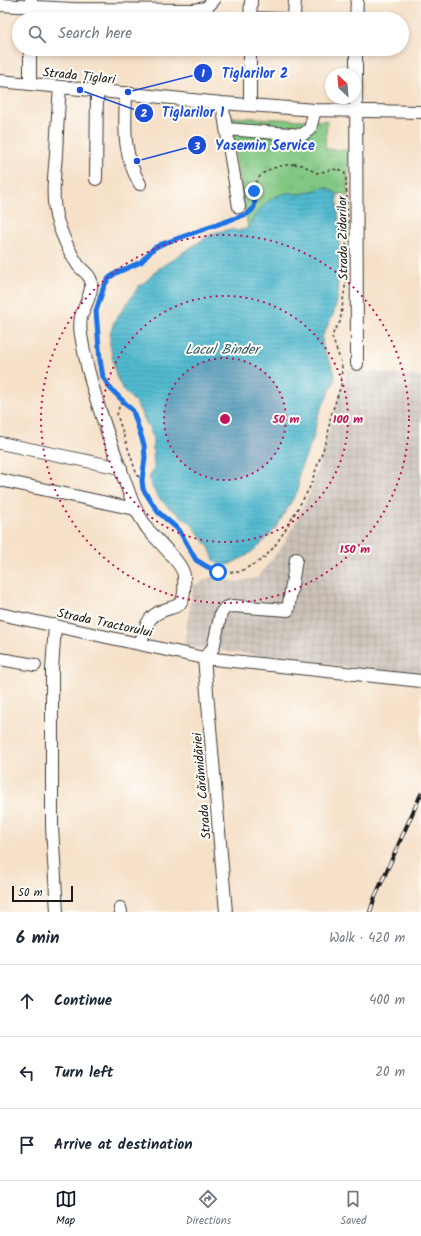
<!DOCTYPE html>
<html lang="en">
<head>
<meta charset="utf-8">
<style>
  :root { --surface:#fff; --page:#f2f2f3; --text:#1f2937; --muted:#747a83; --line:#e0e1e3; --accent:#111827 }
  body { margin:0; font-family:Kalam,sans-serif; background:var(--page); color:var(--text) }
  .compass { position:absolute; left:325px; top:68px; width:36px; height:36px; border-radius:50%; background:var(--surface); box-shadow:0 2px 6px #0003; rotate:334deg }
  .scale { position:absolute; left:12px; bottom:10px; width:61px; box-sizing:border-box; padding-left:4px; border:2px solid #1c1c1c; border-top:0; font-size:11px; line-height:14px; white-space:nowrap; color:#1c1c1c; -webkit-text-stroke:3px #fdfcf7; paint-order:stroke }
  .stop { position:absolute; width:12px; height:12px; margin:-9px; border:3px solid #1a73e8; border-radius:50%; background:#fff }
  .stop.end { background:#1a73e8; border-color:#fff; box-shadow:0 1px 4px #0008 }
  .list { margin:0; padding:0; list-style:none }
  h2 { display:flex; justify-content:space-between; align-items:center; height:52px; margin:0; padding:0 16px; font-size:17px }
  h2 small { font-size:13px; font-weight:400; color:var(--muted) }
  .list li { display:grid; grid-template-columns:26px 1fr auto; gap:12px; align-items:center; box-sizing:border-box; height:72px; padding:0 16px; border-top:1px solid var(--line) }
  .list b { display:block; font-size:15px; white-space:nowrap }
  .list em { font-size:13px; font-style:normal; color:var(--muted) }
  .icon { flex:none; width:22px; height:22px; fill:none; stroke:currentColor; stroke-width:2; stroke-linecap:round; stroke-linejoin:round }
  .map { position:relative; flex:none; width:421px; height:912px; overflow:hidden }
  .search { position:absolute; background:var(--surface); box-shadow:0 2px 6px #0003; left:12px; right:12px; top:12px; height:44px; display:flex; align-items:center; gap:10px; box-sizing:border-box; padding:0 14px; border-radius:22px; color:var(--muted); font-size:15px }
  .sheet { height:268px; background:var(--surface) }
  nav { display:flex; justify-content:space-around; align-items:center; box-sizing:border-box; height:56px; border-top:1px solid var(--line); background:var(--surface); font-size:11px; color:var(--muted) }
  nav a { display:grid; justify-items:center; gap:2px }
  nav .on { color:var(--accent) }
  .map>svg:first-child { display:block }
  .industrial { fill:url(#industrial-grid) }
  .grass { fill:url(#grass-tufts); stroke:#4f7250 }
  .water { fill:url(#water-rules); stroke:#366a76 }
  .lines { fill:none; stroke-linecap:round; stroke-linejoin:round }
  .minor-casing { stroke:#3d3936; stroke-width:14 }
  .path { stroke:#3d3936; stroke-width:1.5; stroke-dasharray:3 3; stroke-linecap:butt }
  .minor { stroke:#fff; stroke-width:12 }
  .rail-casing { stroke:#1c1c1c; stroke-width:4 }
  .rail { stroke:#fdfcf7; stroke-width:2.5; stroke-dasharray:8; stroke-linecap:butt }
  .route { stroke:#1a73e8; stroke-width:5 }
  .ring { fill:none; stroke:#c2185b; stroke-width:2; stroke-dasharray:2 4 }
  .labels { text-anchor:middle; stroke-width:4; stroke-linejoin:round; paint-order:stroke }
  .street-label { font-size:13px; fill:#1c1c1c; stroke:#fdfcf7 }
  .water-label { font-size:14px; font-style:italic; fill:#315b64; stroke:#fdfcf7 }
  .centre { fill:#c2185b; stroke:#fdfcf7; stroke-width:2 }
  .ring-label { font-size:12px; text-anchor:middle; font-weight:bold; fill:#c2185b; stroke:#fdfcf7; stroke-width:4; stroke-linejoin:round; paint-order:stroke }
  .leader { fill:none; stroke:#1d4ed8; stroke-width:1.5 }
  .callout-dot { fill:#1d4ed8; stroke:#fdfcf7; stroke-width:1.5 }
  .mark-label { font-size:12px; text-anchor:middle; font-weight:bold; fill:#fff }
  .callout-label { font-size:14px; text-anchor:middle; font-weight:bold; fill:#1d4ed8; stroke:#fdfcf7; stroke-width:4; stroke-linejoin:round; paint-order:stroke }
</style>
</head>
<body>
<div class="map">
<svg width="421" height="912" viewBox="0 0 421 912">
  <defs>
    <pattern id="industrial-grid" width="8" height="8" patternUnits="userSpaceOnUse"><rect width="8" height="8" fill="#ccc2b9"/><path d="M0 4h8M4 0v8" fill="none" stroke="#afa69e"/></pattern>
    <pattern id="grass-tufts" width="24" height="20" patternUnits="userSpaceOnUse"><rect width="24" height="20" fill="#82c883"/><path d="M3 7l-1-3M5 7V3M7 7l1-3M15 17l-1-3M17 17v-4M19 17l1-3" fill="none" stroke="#70ab71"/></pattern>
    <pattern id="water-rules" width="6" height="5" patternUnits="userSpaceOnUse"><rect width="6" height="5" fill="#51b9cf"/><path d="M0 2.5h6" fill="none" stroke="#469eb1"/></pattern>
  </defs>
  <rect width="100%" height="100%" fill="#fdfcf7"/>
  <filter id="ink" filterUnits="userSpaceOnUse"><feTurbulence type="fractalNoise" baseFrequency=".025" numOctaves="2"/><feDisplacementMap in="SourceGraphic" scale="8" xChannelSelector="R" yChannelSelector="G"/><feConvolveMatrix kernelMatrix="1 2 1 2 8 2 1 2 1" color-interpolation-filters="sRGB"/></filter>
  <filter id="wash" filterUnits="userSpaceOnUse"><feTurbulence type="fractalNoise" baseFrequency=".012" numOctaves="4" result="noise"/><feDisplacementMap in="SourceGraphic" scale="16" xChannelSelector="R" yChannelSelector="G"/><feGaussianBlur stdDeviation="0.9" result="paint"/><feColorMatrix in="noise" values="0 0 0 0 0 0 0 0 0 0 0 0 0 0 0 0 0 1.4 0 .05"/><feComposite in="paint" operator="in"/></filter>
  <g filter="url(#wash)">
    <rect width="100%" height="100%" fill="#f6e0c7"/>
    <path class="industrial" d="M346 369 421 377V676L184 646 193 586 213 576 236 582 257 578 284 544 311 490 347 371Z"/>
    <path class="grass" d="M229 117 327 121 325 149 348 150V196L337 194 326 187 300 194 287 193 277 197 265 204 251 221 248 228Z"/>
    <path class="water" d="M326 187 337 194 340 235 337 302 333 315 322 337 323 347 335 373 334 382 318 415 313 439 299 472 298 490 276 528 257 548 246 556 228 565H219L214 560 210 549 191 523 167 506 157 496 152 487 149 478 154 468 153 452V439L151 432 136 403 123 390 116 376 110 345V334L114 322 139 286 145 282 158 269 213 233 231 229 238 231 248 228C256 212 267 197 286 193 291 192 297 195 302 194 310 192 318 189 326 187Z"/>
  </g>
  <g filter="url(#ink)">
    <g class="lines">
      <g class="minor-casing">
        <path id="minor" d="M0 5 73 9 194 10 206 8 214 0
          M250 18 281 19
          M31 19V0
          M250 19 251 0
          M291 19 294 16 295 0
          M356 19 357 0
          M356 49 357 364
          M0 81 222 103 315 110 421 112
          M30 84V49
          M60 87C58 110 57 132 56 155 54 176 51 202 58 223 63 237 69 252 78 265 82 271 89 273 91 281 93 293 84 306 81 317 80 323 80 329 81 335 90 392 113 447 132 501 136 510 141 519 147 528 155 539 184 564 184 576 187 620 170 599 151 618 145 625 143 635 141 644
          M126 93C125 127 122 153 140 184
          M222 103 239 207
          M250 105V49
          M227 129 302 135 310 129 315 110
          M96 179 97 91
          M0 443 121 468
          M0 480 135 509
          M0 614 204 658 421 681
          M55 625 52 669V827L57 912
          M204 658 226 912
          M204 658 213 648 221 613 225 608 232 606 288 610 296 559
          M0 659 35 665
          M120 908 121 912"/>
      </g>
      <path class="path" d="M294 164 303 165 316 173C326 172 333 167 344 171L346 178 348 223 346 237 347 273 340 322 334 331 332 337 342 365 341 385 330 419 328 436 309 489 284 532 274 547 265 557 258 562 239 572H218L206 567 196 560 179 530 158 512 151 502 143 489 142 480 145 458 144 445 133 411 110 388 103 377 100 359 96 311 103 286 109 279 116 273 141 262 154 248 162 244 247 214C259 206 253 204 254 192 255 170 276 166 294 164Z
        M123 402 119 407 117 415 137 475 142 480"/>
      <use href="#minor" class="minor"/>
      <g class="rail-casing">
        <path id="rail" d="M370 912 375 897 421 794"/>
      </g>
      <use href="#rail" class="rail"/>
    </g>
  </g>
  <g class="lines" filter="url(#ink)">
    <path class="route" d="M218 572 206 566 196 560 179 530 158 512 143 489 142 480 145 458 144 445 133 411 110 388 103 377 100 360 96 311 104 286 109 278 116 273 141 262 154 248 162 244 247 214C258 207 254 203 254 191"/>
  </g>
  <circle cx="225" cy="419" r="61" fill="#c2185b" fill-opacity=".12"/>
  <g class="ring">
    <circle cx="225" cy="419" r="61"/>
    <circle cx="225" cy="419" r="123"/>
    <circle cx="225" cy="419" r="184"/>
  </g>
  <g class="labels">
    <g class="street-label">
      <text transform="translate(79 75) rotate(6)" y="5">Strada Țiglari</text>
      <text transform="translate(342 238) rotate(-91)" y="5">Strada Zidarilor</text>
      <text transform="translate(105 622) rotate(12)" y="5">Strada Tractorului</text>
      <text transform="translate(201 786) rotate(-95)" y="5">Strada Cărămidăriei</text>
    </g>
    <g class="water-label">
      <text x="222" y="354">Lacul Binder</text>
    </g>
  </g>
  <circle cx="225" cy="419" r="6" class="centre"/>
  <g class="ring-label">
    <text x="286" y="423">50 m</text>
    <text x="348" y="423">100 m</text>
    <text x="355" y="553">150 m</text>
  </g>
  <path class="leader" d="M128 92L203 73M80 90L144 113M137 161L197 145"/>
  <g class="callout-dot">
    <circle cx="128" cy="92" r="4"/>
    <circle cx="80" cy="90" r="4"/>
    <circle cx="137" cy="161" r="4"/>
    <circle cx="203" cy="73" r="10"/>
    <circle cx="144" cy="113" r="10"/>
    <circle cx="197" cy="145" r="10"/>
  </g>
  <g class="mark-label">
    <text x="203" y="77">1</text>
    <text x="144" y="117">2</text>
    <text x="197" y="150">3</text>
  </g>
  <g class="callout-label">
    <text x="255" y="78">Tiglarilor 2</text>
    <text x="193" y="117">Tiglarilor 1</text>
    <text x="265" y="150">Yasemin Service</text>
  </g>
</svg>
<svg class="compass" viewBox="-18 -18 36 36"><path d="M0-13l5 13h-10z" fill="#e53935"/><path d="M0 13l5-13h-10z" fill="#747a83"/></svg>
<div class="scale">50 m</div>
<div class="stop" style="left:218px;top:572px"></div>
<div class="stop end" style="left:254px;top:191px"></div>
<div class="search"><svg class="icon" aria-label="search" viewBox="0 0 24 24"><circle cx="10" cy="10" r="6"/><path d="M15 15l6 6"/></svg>Search here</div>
</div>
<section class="sheet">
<h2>6 min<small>Walk · 420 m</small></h2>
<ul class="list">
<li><svg class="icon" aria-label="ahead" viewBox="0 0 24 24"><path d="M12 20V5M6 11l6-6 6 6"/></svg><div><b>Continue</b></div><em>400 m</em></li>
<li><svg class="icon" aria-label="left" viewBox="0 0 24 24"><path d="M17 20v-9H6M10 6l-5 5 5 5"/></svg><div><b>Turn left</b></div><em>20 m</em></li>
<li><svg class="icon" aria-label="arrive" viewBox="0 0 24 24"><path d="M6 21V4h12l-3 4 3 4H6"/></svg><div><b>Arrive at destination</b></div></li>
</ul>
</section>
<nav>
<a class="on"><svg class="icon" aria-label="map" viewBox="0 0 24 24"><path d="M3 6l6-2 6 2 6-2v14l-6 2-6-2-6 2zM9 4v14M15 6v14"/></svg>Map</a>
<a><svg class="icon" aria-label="directions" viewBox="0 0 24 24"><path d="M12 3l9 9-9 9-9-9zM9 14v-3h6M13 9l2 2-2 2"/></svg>Directions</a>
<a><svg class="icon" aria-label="saved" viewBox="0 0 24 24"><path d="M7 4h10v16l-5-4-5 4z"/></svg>Saved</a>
</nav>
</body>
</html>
